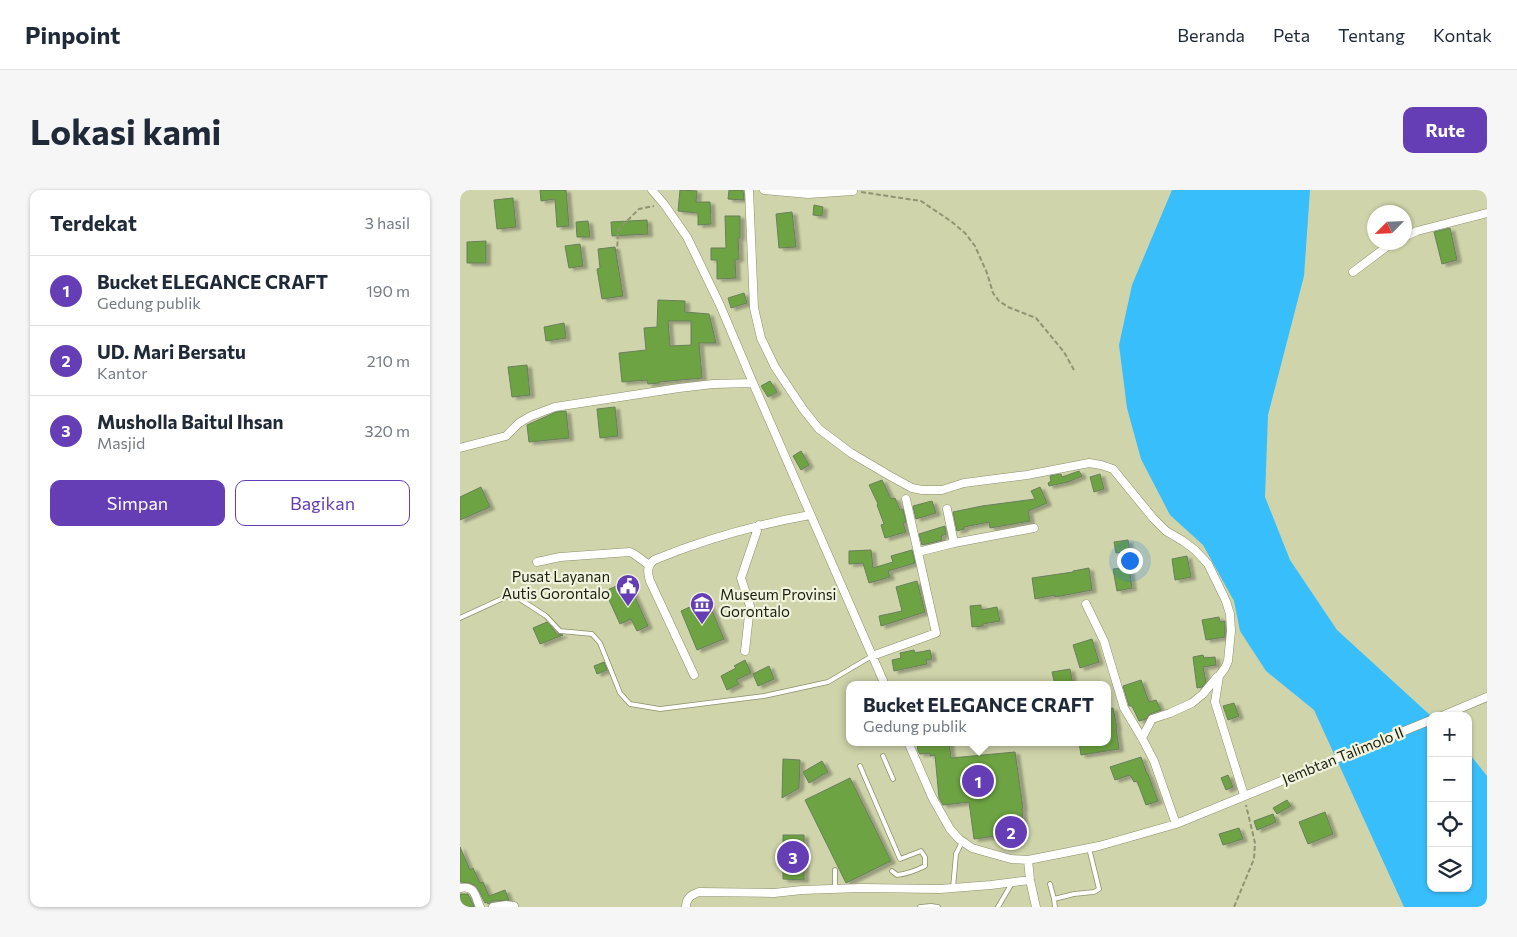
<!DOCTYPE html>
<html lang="id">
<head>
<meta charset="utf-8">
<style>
  :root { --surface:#fff; --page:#f6f6f7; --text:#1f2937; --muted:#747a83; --line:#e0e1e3; --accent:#653eb6 }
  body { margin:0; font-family:Commissioner,sans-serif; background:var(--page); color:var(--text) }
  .controls { position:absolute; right:15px; bottom:15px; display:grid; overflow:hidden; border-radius:10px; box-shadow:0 1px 4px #0004 }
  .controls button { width:45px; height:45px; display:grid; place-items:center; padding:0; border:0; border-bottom:1px solid var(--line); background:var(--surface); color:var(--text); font:25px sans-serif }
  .compass { position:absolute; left:907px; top:15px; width:45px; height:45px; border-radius:50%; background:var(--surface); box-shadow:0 1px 4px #0004; rotate:246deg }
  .you { position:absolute; left:669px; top:370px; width:18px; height:18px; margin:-12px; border:4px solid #fff; border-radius:50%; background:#1a73e8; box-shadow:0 0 0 8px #1a73e833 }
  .badge { display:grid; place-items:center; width:32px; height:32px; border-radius:50%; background:var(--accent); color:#fff; font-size:16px; font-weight:700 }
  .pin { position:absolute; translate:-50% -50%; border:2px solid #fff; box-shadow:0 1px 5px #0006 }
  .popup { position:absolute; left:386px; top:491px; width:265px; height:65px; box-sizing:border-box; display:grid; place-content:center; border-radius:10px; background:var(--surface); filter:drop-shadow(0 1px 4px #0005); font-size:16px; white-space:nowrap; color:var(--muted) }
  .popup b { font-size:19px; color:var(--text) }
  .popup::after { content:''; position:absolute; left:50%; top:100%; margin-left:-10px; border:10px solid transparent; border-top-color:var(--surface) }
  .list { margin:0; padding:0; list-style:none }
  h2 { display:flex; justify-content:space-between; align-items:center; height:65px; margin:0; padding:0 20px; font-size:21px }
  h2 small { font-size:16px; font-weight:400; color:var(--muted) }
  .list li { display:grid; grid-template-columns:32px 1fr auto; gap:15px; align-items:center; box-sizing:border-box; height:70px; padding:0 20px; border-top:1px solid var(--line) }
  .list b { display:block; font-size:19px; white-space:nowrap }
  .list p { margin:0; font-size:16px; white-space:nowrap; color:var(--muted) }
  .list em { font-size:16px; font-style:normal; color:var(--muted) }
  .actions { display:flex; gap:10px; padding:15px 20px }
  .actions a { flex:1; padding:11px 0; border:1px solid var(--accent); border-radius:10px; text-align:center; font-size:18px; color:var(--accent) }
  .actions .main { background:var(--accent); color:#fff }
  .icon { flex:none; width:28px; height:28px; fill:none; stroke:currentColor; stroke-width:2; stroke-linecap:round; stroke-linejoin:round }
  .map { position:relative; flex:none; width:1027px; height:717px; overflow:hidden; border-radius:10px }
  header { display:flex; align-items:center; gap:30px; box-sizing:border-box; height:70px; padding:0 25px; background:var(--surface); border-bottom:1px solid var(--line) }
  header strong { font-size:24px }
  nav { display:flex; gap:28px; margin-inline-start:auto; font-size:18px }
  .intro { display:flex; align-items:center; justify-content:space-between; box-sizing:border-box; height:120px; padding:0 30px }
  h1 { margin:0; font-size:35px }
  .button { padding:12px 22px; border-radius:10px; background:var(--accent); color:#fff; font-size:18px; font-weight:700 }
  main { display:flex; gap:30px; padding:0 30px }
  aside { flex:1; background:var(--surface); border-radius:10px; box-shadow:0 1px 4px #0004 }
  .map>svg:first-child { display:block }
  .water { fill:#38befb }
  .building { fill:#6da343; stroke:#6a7f5d; fill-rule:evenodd; filter:url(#shadow) }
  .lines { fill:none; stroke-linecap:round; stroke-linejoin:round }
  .service-casing { stroke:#8c9068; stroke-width:5.5 }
  .minor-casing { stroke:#8c9068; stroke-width:9 }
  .path { stroke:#909473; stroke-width:2; stroke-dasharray:5 2.5; stroke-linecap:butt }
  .service { stroke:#fff; stroke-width:4 }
  .minor { stroke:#fff; stroke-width:8 }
  .labels { text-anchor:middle; stroke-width:4.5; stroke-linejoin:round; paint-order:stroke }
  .poi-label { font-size:15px; fill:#1c1e0e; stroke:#f0f3dd; text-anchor:end }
  .street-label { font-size:15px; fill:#1c1e0e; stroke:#f0f3dd }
</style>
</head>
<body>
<header>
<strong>Pinpoint</strong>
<nav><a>Beranda</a><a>Peta</a><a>Tentang</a><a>Kontak</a></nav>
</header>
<div class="intro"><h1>Lokasi kami</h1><a class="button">Rute</a></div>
<main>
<aside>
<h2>Terdekat<small>3 hasil</small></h2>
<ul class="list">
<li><span class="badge">1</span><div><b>Bucket ELEGANCE CRAFT</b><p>Gedung publik</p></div><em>190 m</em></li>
<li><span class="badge">2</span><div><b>UD. Mari Bersatu</b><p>Kantor</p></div><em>210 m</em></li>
<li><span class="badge">3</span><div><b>Musholla Baitul Ihsan</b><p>Masjid</p></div><em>320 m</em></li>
</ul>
<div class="actions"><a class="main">Simpan</a><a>Bagikan</a></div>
</aside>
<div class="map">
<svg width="1027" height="717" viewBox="0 0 1027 717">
  <defs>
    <filter id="shadow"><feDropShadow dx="4.5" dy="2.5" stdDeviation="1" flood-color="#0004"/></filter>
  </defs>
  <rect width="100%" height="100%" fill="#cfd4aa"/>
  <path class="water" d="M712 0H850L844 86 808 225 805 307 830 370 877 440 971 526V698H1008V562L1027 586V717H944L854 520 806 481 780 441 774 411 743 355 710 325 681 269 667 218 659 155 672 95Z"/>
  <path class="building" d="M80 0H106L109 36 97 37 95 9 81 11Z
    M220 0 237 1 236 12H250L251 34 238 35V23L218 21Z
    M269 0H283L284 10 268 9Z
    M53 8 56 37 37 39 34 10Z
    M354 15 363 17 362 26 353 25Z
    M332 22 336 57 319 58 316 24Z
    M265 26H280V48H278L279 69 275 70 276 88 257 89V70H251V58H266Z
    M187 30 188 44 152 46 151 32Z
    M128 31 130 47H117L116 32Z
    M990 38 997 70 982 74 974 42Z
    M26 51V73H7V52Z
    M120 54 123 76 109 78 105 56Z
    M155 57 163 106 142 109 137 79 140 78 138 59Z
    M284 103 287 113 271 118 268 108Z
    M198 110 225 111V122L249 124 256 153H239L242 188 199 192V193L188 194 187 190 162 192 159 163 186 160 184 138 197 137ZM208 131H231V155L210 156Z
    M104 133 106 148 86 151 84 137Z
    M67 175 70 205 52 207 48 177Z
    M310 191 317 202 308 207 301 196Z
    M155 217 158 246 140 248 137 219Z
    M106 221 109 248 69 252 67 235 96 222Z
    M341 261 349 275 341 280 333 266Z
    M619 281 622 286 608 292 589 296 588 293 591 291 590 286 601 284 602 287Z
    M640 284 644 299 634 302 630 287Z
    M422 290 431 309 435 308 440 320 443 319 446 332 443 333 446 342 425 348 421 335 424 334 417 315 418 314 409 295Z
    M21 297 30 317 0 330V307Z
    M580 297 587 313 568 321 570 331 530 338 529 332 504 337V339L497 341 493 322 522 316 575 309 571 301Z
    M472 311 476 323 456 329 453 316Z
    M485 336 486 344 481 346 482 350 462 355 459 344Z
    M668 350 670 361 656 363 654 352Z
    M411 360 413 378 433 372 431 366 452 360 455 373 428 381 430 387 409 393 403 373 389 374V361Z
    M727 366 731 387 715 390 712 369Z
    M669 377 672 398 657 401 653 379Z
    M629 378 632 400 595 407V405L575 409 572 388 613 382V381Z
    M168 391 188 436 177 441 171 429 160 434 145 401Z
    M457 391 465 422 421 436 419 426 442 421 436 397Z
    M247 409 264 449 237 460 221 421Z
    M521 415V420L537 417 540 431 523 434V436L512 437 510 416Z
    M759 427 760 432 765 431V447L746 450 742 430Z
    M87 432 97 444 103 445 80 454 73 438Z
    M632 449 639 472 620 478 613 455Z
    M454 460 455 463 470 460 472 469 466 470 467 474 434 481 432 470 441 468 440 463Z
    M743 465 744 468 755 467 756 475 743 477 746 492 742 497 737 498 733 467Z
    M285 470 291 483 276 490 279 494 267 500 261 486 276 478 274 476Z
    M144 472 147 480 137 484 134 476Z
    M309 476 314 489 298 496 293 484Z
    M610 479 613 495H595L592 482Z
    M681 490 689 512 696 510 701 520 690 524 686 529 679 531 672 516H669L663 496Z
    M774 513 779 526 768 530 763 516Z
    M653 518 657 538H656L659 559 621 565 619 552H647V519Z
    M469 552H489L491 568 555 562 563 618H562L563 634 557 635 558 649 544 650V645L514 649 509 612 483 615 479 608 475 565 470 566V563L460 564 458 561 457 554Z
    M681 567 687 584H688L698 611 686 615 677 591 674 592 670 585 655 590 650 577Z
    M323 569 340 570 339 598 322 608Z
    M362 571 368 582 349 593 343 582Z
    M768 585 773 597 766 600 761 588Z
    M390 588 431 671 386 693 345 610Z
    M827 610 831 616 817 624 813 618Z
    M865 622 873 644 848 654 839 632Z
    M813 624 816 632 797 640 794 631Z
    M779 638 783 649 763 655 759 644Z
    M323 645H344V690L323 689Z
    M0 657 10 680 13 678 20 693 23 692 29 706 45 700 49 710 32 711 28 714 27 712 25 713 20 703 16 696 10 693 0 692Z
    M0 704H8L14 717H3L0 709Z"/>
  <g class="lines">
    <g class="service-casing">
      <path id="service" d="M0 428 52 404 86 426 100 441 132 444 140 453 160 503 170 514 200 519 304 506 368 492 412 466
        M423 566 433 589
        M400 576 440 669 461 661 465 667V676C457 680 446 684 437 685L432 681
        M375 680V699
        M590 694 594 709
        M493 698 496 664 502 652
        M460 717 471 716 478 717
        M538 717 552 693
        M595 717 594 709 614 704 634 702 639 699 629 658"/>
    </g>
    <g class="minor-casing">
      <path id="minor" d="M192 0 204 14 227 47 260 115 293 193 425 495
        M289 0 294 118 301 148 315 177 343 219 359 239 391 263 430 286 452 298 462 300H482L504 293 567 285 629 273 641 275 653 279 693 328 706 341 723 351 735 360 748 374 766 411 770 424 771 441 768 471 765 478 759 486 755 512 784 605
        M304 0 348 4 393 1
        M944 47 957 41 1027 23
        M893 82 933 52
        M0 258 46 246 59 233 71 226 95 217 219 198 253 194 293 193
        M494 353 574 338
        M458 362 494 353 487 319
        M77 372 100 367 170 362 174 364 189 375
        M626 414 644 451 664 518 682 548 694 571 716 634
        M285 461 290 416 281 388 299 335
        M412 466 476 443 446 309
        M234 485 190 391C187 381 187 376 194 370 247 348 294 335 350 325
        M982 526 1027 507
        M682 548 692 529 710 523 732 513 743 504 757 487
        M448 552 472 607 490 639 499 649 512 658 526 662 551 669 568 670 639 656 716 634 971 530
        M568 670 570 690 576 717
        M0 698C15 695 15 706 20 717
        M33 717 46 715 54 716V717
        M226 717C226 708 231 705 239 702L314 703 342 700 401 698 480 699 531 695 570 690"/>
    </g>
    <path class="path" d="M401 2 461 11 492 32 505 43 515 56 527 83 533 103 539 111 548 117 576 128 604 162 614 180
      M157 64 158 40 179 19 194 16
      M774 717 794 669 795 653 786 615"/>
    <use href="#service" class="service"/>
    <use href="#minor" class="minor"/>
  </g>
  <defs>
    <g id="civic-pin" transform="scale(1.25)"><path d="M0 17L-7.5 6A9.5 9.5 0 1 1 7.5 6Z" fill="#653eb6" stroke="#f0f3dd"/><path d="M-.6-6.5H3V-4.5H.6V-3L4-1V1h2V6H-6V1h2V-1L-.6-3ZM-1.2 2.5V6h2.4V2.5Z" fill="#fff"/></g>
    <g id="museum-pin" transform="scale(1.25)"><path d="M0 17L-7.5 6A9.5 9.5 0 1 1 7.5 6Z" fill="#653eb6" stroke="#f0f3dd"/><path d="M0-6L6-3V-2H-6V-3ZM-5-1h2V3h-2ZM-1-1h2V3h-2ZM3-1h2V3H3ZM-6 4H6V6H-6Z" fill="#fff"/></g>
  </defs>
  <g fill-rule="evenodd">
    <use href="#civic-pin" x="168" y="396"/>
    <use href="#museum-pin" x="242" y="414"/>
  </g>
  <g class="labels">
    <g class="poi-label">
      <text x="150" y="392">Pusat Layanan<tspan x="150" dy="17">Autis Gorontalo</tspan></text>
      <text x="260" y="410" text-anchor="start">Museum Provinsi<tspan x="260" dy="17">Gorontalo</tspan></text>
    </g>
    <g class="street-label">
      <text transform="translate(883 566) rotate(-22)" y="5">Jembtan Talimolo II</text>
    </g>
  </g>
</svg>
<div class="controls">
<button>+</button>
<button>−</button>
<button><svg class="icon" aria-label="locate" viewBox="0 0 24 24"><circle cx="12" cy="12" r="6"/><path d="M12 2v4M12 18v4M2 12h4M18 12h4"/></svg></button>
<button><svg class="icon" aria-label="layers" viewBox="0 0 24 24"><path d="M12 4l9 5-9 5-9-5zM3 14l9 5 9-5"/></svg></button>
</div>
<svg class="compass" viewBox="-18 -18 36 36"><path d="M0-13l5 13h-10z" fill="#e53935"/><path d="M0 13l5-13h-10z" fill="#747a83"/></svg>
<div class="you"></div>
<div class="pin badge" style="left:518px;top:591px">1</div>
<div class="popup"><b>Bucket ELEGANCE CRAFT</b>Gedung publik</div>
<div class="pin badge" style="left:551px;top:642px">2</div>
<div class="pin badge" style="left:333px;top:667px">3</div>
</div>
</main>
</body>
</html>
